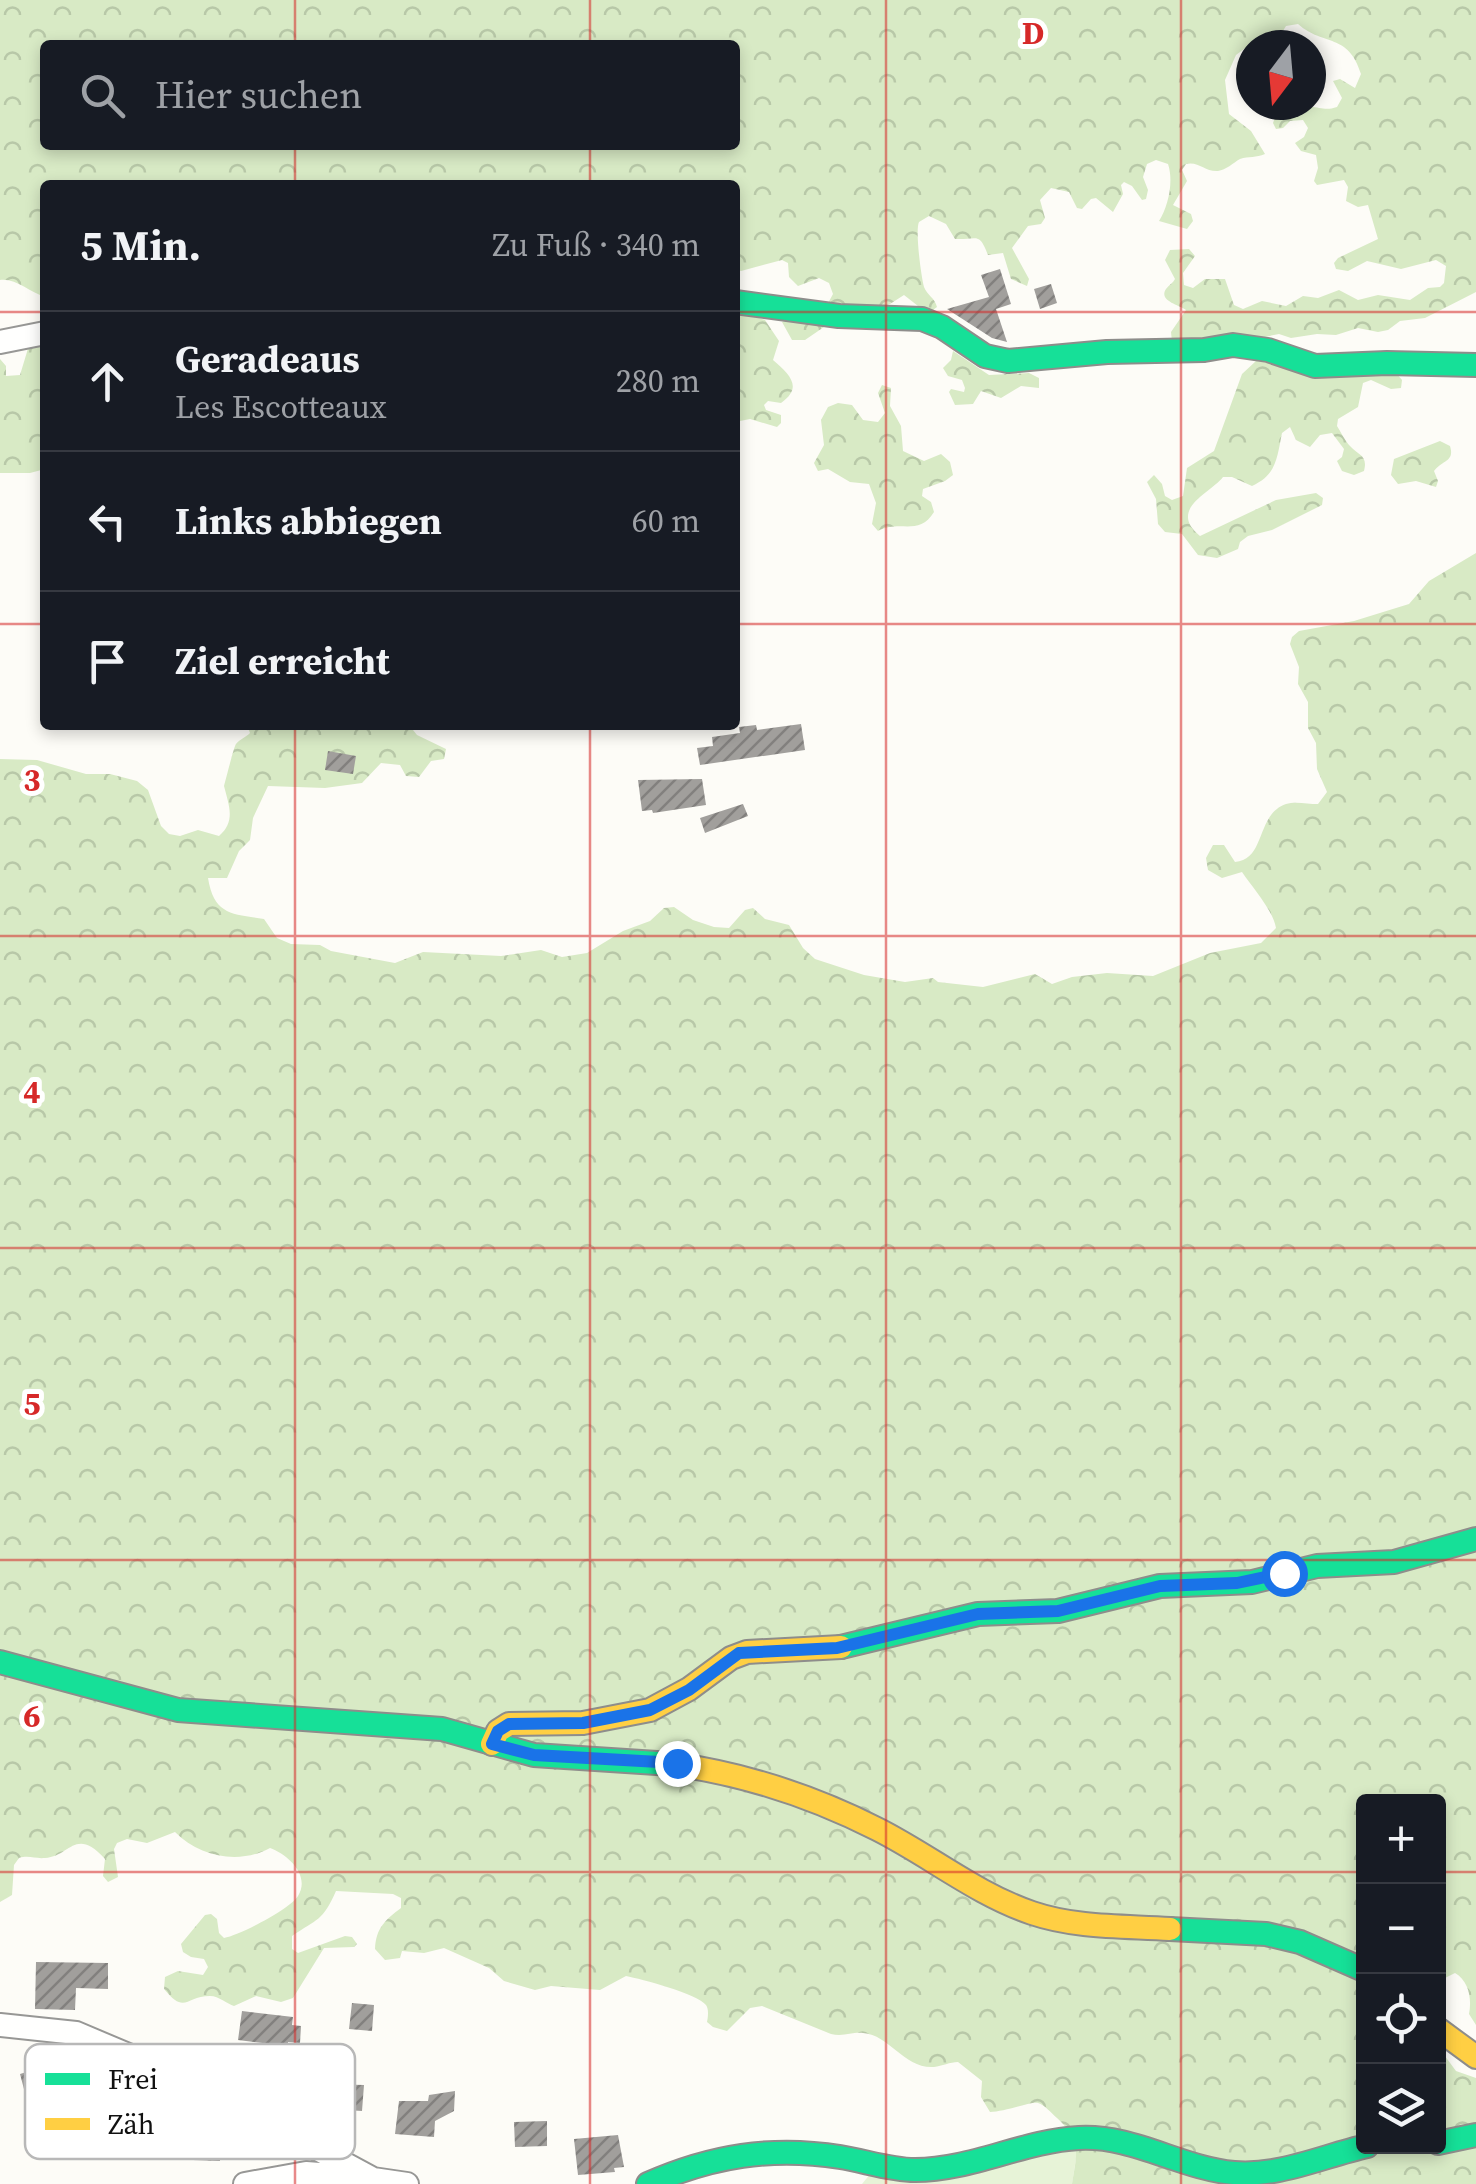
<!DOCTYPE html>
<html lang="de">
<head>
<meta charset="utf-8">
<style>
  :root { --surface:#171b24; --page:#20242c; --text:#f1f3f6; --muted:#9ea1a6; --line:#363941 }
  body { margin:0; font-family:"Source Serif 4",serif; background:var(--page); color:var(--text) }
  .controls { position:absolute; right:30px; bottom:30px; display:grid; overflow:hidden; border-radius:10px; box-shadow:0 5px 15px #0003 }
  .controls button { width:90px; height:90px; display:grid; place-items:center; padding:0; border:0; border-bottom:2px solid var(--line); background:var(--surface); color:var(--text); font:50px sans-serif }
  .compass { position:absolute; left:1236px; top:30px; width:90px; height:90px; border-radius:50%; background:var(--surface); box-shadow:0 5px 15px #0003; rotate:196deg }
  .stop { position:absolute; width:30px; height:30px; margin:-22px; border:8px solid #1a73e8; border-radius:50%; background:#fff }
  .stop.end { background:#1a73e8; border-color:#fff; box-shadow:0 2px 10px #0008 }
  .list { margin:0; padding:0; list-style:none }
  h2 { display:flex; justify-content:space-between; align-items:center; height:130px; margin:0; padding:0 40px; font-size:42px }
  h2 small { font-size:32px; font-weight:400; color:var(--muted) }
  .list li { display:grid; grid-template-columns:65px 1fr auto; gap:30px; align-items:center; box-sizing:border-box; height:140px; padding:0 40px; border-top:2px solid var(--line) }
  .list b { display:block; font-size:38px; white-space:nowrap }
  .list p { margin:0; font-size:32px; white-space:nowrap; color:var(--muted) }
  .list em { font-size:32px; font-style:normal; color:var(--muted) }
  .icon { flex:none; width:55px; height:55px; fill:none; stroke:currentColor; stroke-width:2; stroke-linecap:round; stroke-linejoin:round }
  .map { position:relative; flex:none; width:1476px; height:2184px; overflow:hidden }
  .search { position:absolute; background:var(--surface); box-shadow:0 5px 15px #0003; left:40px; top:40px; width:700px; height:110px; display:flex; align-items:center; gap:25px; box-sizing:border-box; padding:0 35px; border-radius:10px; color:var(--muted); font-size:38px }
  .panel { position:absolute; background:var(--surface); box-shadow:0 5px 15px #0003; left:40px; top:180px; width:700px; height:550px; border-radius:10px }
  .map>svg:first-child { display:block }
  .grass { fill:#e7f3d7 }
  .forest { fill:url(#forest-crowns); fill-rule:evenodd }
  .building { fill:url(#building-hatch) }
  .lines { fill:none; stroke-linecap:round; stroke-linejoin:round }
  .street-casing { stroke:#979795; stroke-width:26 }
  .fast-casing { stroke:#8e8d8b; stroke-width:26 }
  .slow-casing { stroke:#8e8d8b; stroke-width:26 }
  .street { stroke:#fffffe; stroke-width:22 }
  .fast { stroke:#16e098; stroke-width:22 }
  .slow { stroke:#ffcf43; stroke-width:22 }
  .route { stroke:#1a73e8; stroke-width:12 }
  .grid { fill:none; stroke:#d62828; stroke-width:2.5; stroke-opacity:0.55 }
  .key { fill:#fff; stroke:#b8b8b8; stroke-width:2.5 }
  .key-label { font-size:28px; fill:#111 }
  .grid-label { font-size:32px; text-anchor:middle; font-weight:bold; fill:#d62828; stroke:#fff; stroke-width:10; stroke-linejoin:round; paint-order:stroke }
</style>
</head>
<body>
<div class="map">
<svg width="1476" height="2184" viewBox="0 0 1476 2184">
  <defs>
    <pattern id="forest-crowns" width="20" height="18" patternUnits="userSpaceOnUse" patternTransform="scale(2.5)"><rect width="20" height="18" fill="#d8eac5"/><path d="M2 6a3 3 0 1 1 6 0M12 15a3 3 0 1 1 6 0" fill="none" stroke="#b8c8a8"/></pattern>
    <pattern id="building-hatch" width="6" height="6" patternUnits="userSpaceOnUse" patternTransform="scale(2.5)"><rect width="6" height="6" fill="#a19f9c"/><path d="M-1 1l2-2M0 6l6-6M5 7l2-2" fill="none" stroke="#82807e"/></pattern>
  </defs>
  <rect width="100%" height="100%" fill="#fdfcf7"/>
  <path class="grass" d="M1078 2146 1072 2184H862L871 2173Z"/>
  <path class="forest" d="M0 0H1476V292L1425 318 1400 321 1388 330 1378 332 1358 328 1336 335 1317 334 1291 338 1279 334 1250 340 1172 342 1171 332 1186 310C1180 305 1158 301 1166 289 1169 285 1173 283 1175 279L1165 260 1170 250 1189 249 1195 256 1183 273 1184 285 1193 288 1205 279H1225L1234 305 1243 309 1262 301 1286 306 1303 296 1318 298 1339 290 1358 300 1378 295 1410 300 1428 288 1440 287 1444 283 1446 266 1436 260 1401 269 1367 261 1348 271 1336 269 1334 263 1338 258 1378 239 1368 205 1358 207 1346 201 1348 187 1344 180 1317 185 1314 181 1318 168 1316 155 1301 151 1295 143 1304 137 1308 128 1303 120 1290 121 1283 128 1276 129 1273 123 1275 117C1283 113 1301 107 1310 107 1321 107 1325 111 1337 107L1342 98 1333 81 1340 79 1355 88 1361 74C1348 32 1324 47 1298 24L1286 26 1276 42 1256 40 1236 55 1225 80 1229 114 1251 131 1265 154C1256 158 1249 156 1240 159 1233 163 1226 170 1218 171 1205 172 1199 161 1186 164L1182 170 1187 181 1173 205 1191 214 1193 221 1187 229 1159 221C1168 207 1174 182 1168 164L1156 160 1147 164 1143 177 1148 190 1146 199 1142 200 1132 186 1124 182 1121 185 1123 194 1113 212 1096 198 1091 199 1082 209 1077 208 1069 192 1051 188 1040 200 1045 218 1041 224 1028 226 1012 248 1029 279 1027 286 1011 279 1003 253 988 255C979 231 977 240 955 239L946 224 929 216 919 222C915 230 921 276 924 287 927 295 935 298 937 307L933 310 918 306 904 295 890 304 824 327 805 340H792L782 322 826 307 833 294 829 283 819 278 798 286 789 277 788 263 782 260 741 271 735 269V185H45V297C29 292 16 278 0 280ZM45 45H735V145H45Z
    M735 309 765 320 779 341 773 360C789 374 804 387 781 403L768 401 764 405 766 410 781 415V423L777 427 750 419 735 422Z
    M45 318V469L30 473H0V359L6 366V376L20 375 30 342Z
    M953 351 989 375 1029 373 1039 378V388L1021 386 1001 398 981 391 973 404 955 405 949 392 951 389 964 392 965 388 962 380 948 376 943 368 951 360Z
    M1256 361 1397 374 1402 380 1401 388 1391 389 1371 380 1363 383 1358 407 1338 419 1337 426C1341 432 1345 441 1350 446 1359 456 1368 455 1364 471L1354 475 1342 471 1337 461 1342 457 1344 449 1332 433 1320 435 1310 447 1296 440 1290 427 1282 433C1277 457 1277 475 1252 486L1232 477H1223C1211 493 1167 509 1200 536L1276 500 1316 493 1323 498 1322 505 1272 530 1248 536 1240 542 1238 549 1217 558 1198 555 1182 534 1165 532 1158 524 1156 499 1147 482 1154 475 1162 484 1165 496 1172 500 1183 496 1187 468 1214 451 1242 374Z
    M882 385 891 388 890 406 901 426 903 451 924 461 941 454 950 462 953 475 945 481 923 489 922 496 931 502 934 512C919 537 900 519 878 531L872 524 876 503 869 484 850 482 828 469 818 471 814 463 824 445 821 420 828 407 838 403 852 405 863 420 878 422 885 413 878 393Z
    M1440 441 1450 446C1455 462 1442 460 1434 471L1438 481 1436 487 1416 481 1398 484 1391 475 1394 459Z
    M1476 553V2025L1469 2014C1472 1999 1469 1981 1455 1973L1439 1981 1438 1802H1364V2146H1438L1439 2048 1456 2071 1476 2078V2184H1072C1077 2152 1082 2142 1057 2118 1051 2113 1045 2105 1038 2103 1032 2101 1005 2112 990 2112L981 2097 982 2081 958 2062C950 2062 942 2066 934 2067 904 2069 890 2035 863 2033 852 2032 843 2037 831 2034L762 2006 750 2008 727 2031 713 2027 707 2022C708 2017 709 2009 706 2005 698 1994 641 1979 626 1976L600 1990 551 1986 535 1990 504 1981 489 1968 444 1948 424 1953 402 1951 400 1958 385 1960 375 1949C376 1928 385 1920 401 1908V1898L393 1894 336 1891C323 1921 317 1919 292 1936V1949L298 1953 345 1936 352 1937 357 1944 354 1947 324 1948 293 1998 281 2002 256 1996 234 2006C227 2004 219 1996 210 1996 186 1996 185 2015 164 1989L165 1977 178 1971 203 1975 208 1967 204 1959 191 1957 183 1952 181 1944 205 1915 211 1914 217 1919 219 1933 224 1938C240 1935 290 1909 298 1896 311 1875 287 1854 270 1848 239 1865 200 1857 175 1832L147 1843 127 1839 117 1843 114 1849 118 1877 108 1882 103 1876 105 1859C75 1826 70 1857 45 1858 35 1859 29 1855 19 1858L14 1865 12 1895 0 1902V759L37 760 86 774H110L137 781 148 790 161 826 169 834 180 836 198 830 219 836C236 821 229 806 224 786 226 779 234 746 236 744 240 739 246 737 250 733L247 725H409L417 735 446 749 444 759 431 761 419 777 406 776 400 765 381 763 362 783 325 788 268 786 253 818 250 840 239 851 227 878H208C214 915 232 914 264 919L277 938 291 944 320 945 331 951 395 963 423 952 501 956 541 950 562 957 587 953 623 931 650 921 664 908 674 907 693 920 714 927 729 928 745 910 753 908 765 919 789 925 803 948 815 959 864 975 905 982 933 978 938 982 983 987 1035 974 1052 984 1072 977 1107 973 1153 976 1210 953 1261 943 1276 928C1273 910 1252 887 1242 872L1222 878 1208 870 1206 858 1213 845H1224L1235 862C1266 860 1256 814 1286 804 1295 801 1308 804 1318 804L1327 792 1317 769 1316 743 1308 728V702L1298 684 1299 667 1290 644 1292 637 1299 631 1354 621 1409 604 1429 581Z"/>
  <path class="building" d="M1000 269 1011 304 996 309 1007 342 992 338 947 309 989 297 981 275Z
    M1051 284 1057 303 1040 309 1034 289Z
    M801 724 805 750 700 765 697 748 713 746 712 737 740 733 739 727 756 725 757 730Z
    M328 751 356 756 353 774 325 770Z
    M702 779 706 805 653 813 652 810 642 811 638 780Z
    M743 804 748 816 705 833 700 818Z
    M36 1962 108 1963V1989L76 1988 75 2010 35 2009Z
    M352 2003 374 2005 372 2031 349 2029Z
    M242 2011 293 2017 292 2025 301 2026 300 2043 288 2042V2046L238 2040Z
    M82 2055 84 2062 100 2059 104 2075 90 2079 93 2091 68 2098 64 2082 25 2093 20 2074Z
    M330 2084 364 2085 362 2111 328 2109Z
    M455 2091 454 2111 435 2121 434 2137 395 2134 399 2101H428L429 2095Z
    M547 2121V2146L515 2147 514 2122Z
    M618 2135 624 2167 614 2168 615 2172 578 2175 574 2139Z
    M194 2138 218 2139 220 2161 193 2160Z"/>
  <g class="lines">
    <g class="street-casing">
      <path id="street" d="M0 342 45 333
        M0 2025 76 2033 197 2084 373 2179 407 2184
        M245 2184 306 2173 359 2177"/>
    </g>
    <g class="fast-casing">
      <path id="fast" d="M735 302 839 316 922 319 942 327 985 356 1008 361 1107 352 1204 350 1233 345 1268 350 1315 366 1387 363 1476 365
        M841 1647 978 1614 1058 1611 1160 1586 1252 1582 1317 1566 1394 1562 1476 1539
        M0 1662 178 1710 442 1729 534 1755 672 1764
        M1170 1929 1266 1934 1300 1942 1364 1970
        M1438 2143 1476 2135
        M648 2184C711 2156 772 2146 840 2157 865 2161 890 2170 915 2170 971 2170 1023 2141 1079 2138 1133 2135 1180 2168 1234 2173 1279 2177 1323 2156 1367 2146"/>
    </g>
    <g class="slow-casing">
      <path id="slow" d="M492 1744 498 1731 509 1724 583 1723 650 1710 689 1689 731 1658 747 1652 841 1647
        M672 1764C744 1774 812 1796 877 1829 929 1855 976 1894 1032 1913 1076 1928 1124 1926 1170 1929
        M1438 2029 1476 2057"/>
    </g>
    <use href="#street" class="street"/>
    <use href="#fast" class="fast"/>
    <use href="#slow" class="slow"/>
  </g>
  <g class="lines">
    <path class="route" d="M677 1763 534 1755 492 1744 498 1731 509 1724 583 1723 650 1710 689 1690 739 1653 837 1648 978 1614 1058 1611 1160 1586 1237 1583 1284 1573"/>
  </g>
  <path class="grid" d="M295 0V45M590 0V45M886 0V2184M1181 0V2184M295 145V185M590 145V185M0 312H45M735 312H1476M0 624H45M735 624H1476M295 725V2184M590 725V2184M0 936H1476M0 1248H1476M0 1560H1476M0 1872H1364M1438 1872H1476"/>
  <rect x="25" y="2044" width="330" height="115" rx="15" class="key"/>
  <rect x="45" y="2073" width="45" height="12" fill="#16e098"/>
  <rect x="45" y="2118" width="45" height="12" fill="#ffcf43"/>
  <g class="key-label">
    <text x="108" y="2089">Frei</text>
    <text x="108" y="2134">Zäh</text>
  </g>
  <g class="grid-label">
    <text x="1033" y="44">D</text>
    <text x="32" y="791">3</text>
    <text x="32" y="1103">4</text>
    <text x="32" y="1415">5</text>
    <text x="32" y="1727">6</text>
  </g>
</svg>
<div class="controls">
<button>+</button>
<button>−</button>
<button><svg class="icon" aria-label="locate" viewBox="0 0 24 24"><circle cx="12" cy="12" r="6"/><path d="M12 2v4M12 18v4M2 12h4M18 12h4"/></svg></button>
<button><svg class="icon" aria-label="layers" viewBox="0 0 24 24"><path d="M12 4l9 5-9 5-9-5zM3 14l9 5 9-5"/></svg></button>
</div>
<svg class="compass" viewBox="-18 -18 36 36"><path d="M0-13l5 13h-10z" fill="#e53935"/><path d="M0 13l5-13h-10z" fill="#9ea1a6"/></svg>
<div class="stop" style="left:1284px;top:1573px"></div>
<div class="stop end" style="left:677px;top:1763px"></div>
<div class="search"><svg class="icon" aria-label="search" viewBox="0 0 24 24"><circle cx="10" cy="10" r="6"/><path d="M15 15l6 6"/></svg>Hier suchen</div>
<section class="panel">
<h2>5 Min.<small>Zu Fuß · 340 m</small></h2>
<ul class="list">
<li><svg class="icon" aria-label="ahead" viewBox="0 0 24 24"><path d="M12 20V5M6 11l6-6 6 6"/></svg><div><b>Geradeaus</b><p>Les Escotteaux</p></div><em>280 m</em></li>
<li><svg class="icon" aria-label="left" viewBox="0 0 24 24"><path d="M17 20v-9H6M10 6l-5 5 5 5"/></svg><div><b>Links abbiegen</b></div><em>60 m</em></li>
<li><svg class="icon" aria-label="arrive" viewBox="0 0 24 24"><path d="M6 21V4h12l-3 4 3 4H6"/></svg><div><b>Ziel erreicht</b></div></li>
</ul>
</section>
</div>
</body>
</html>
